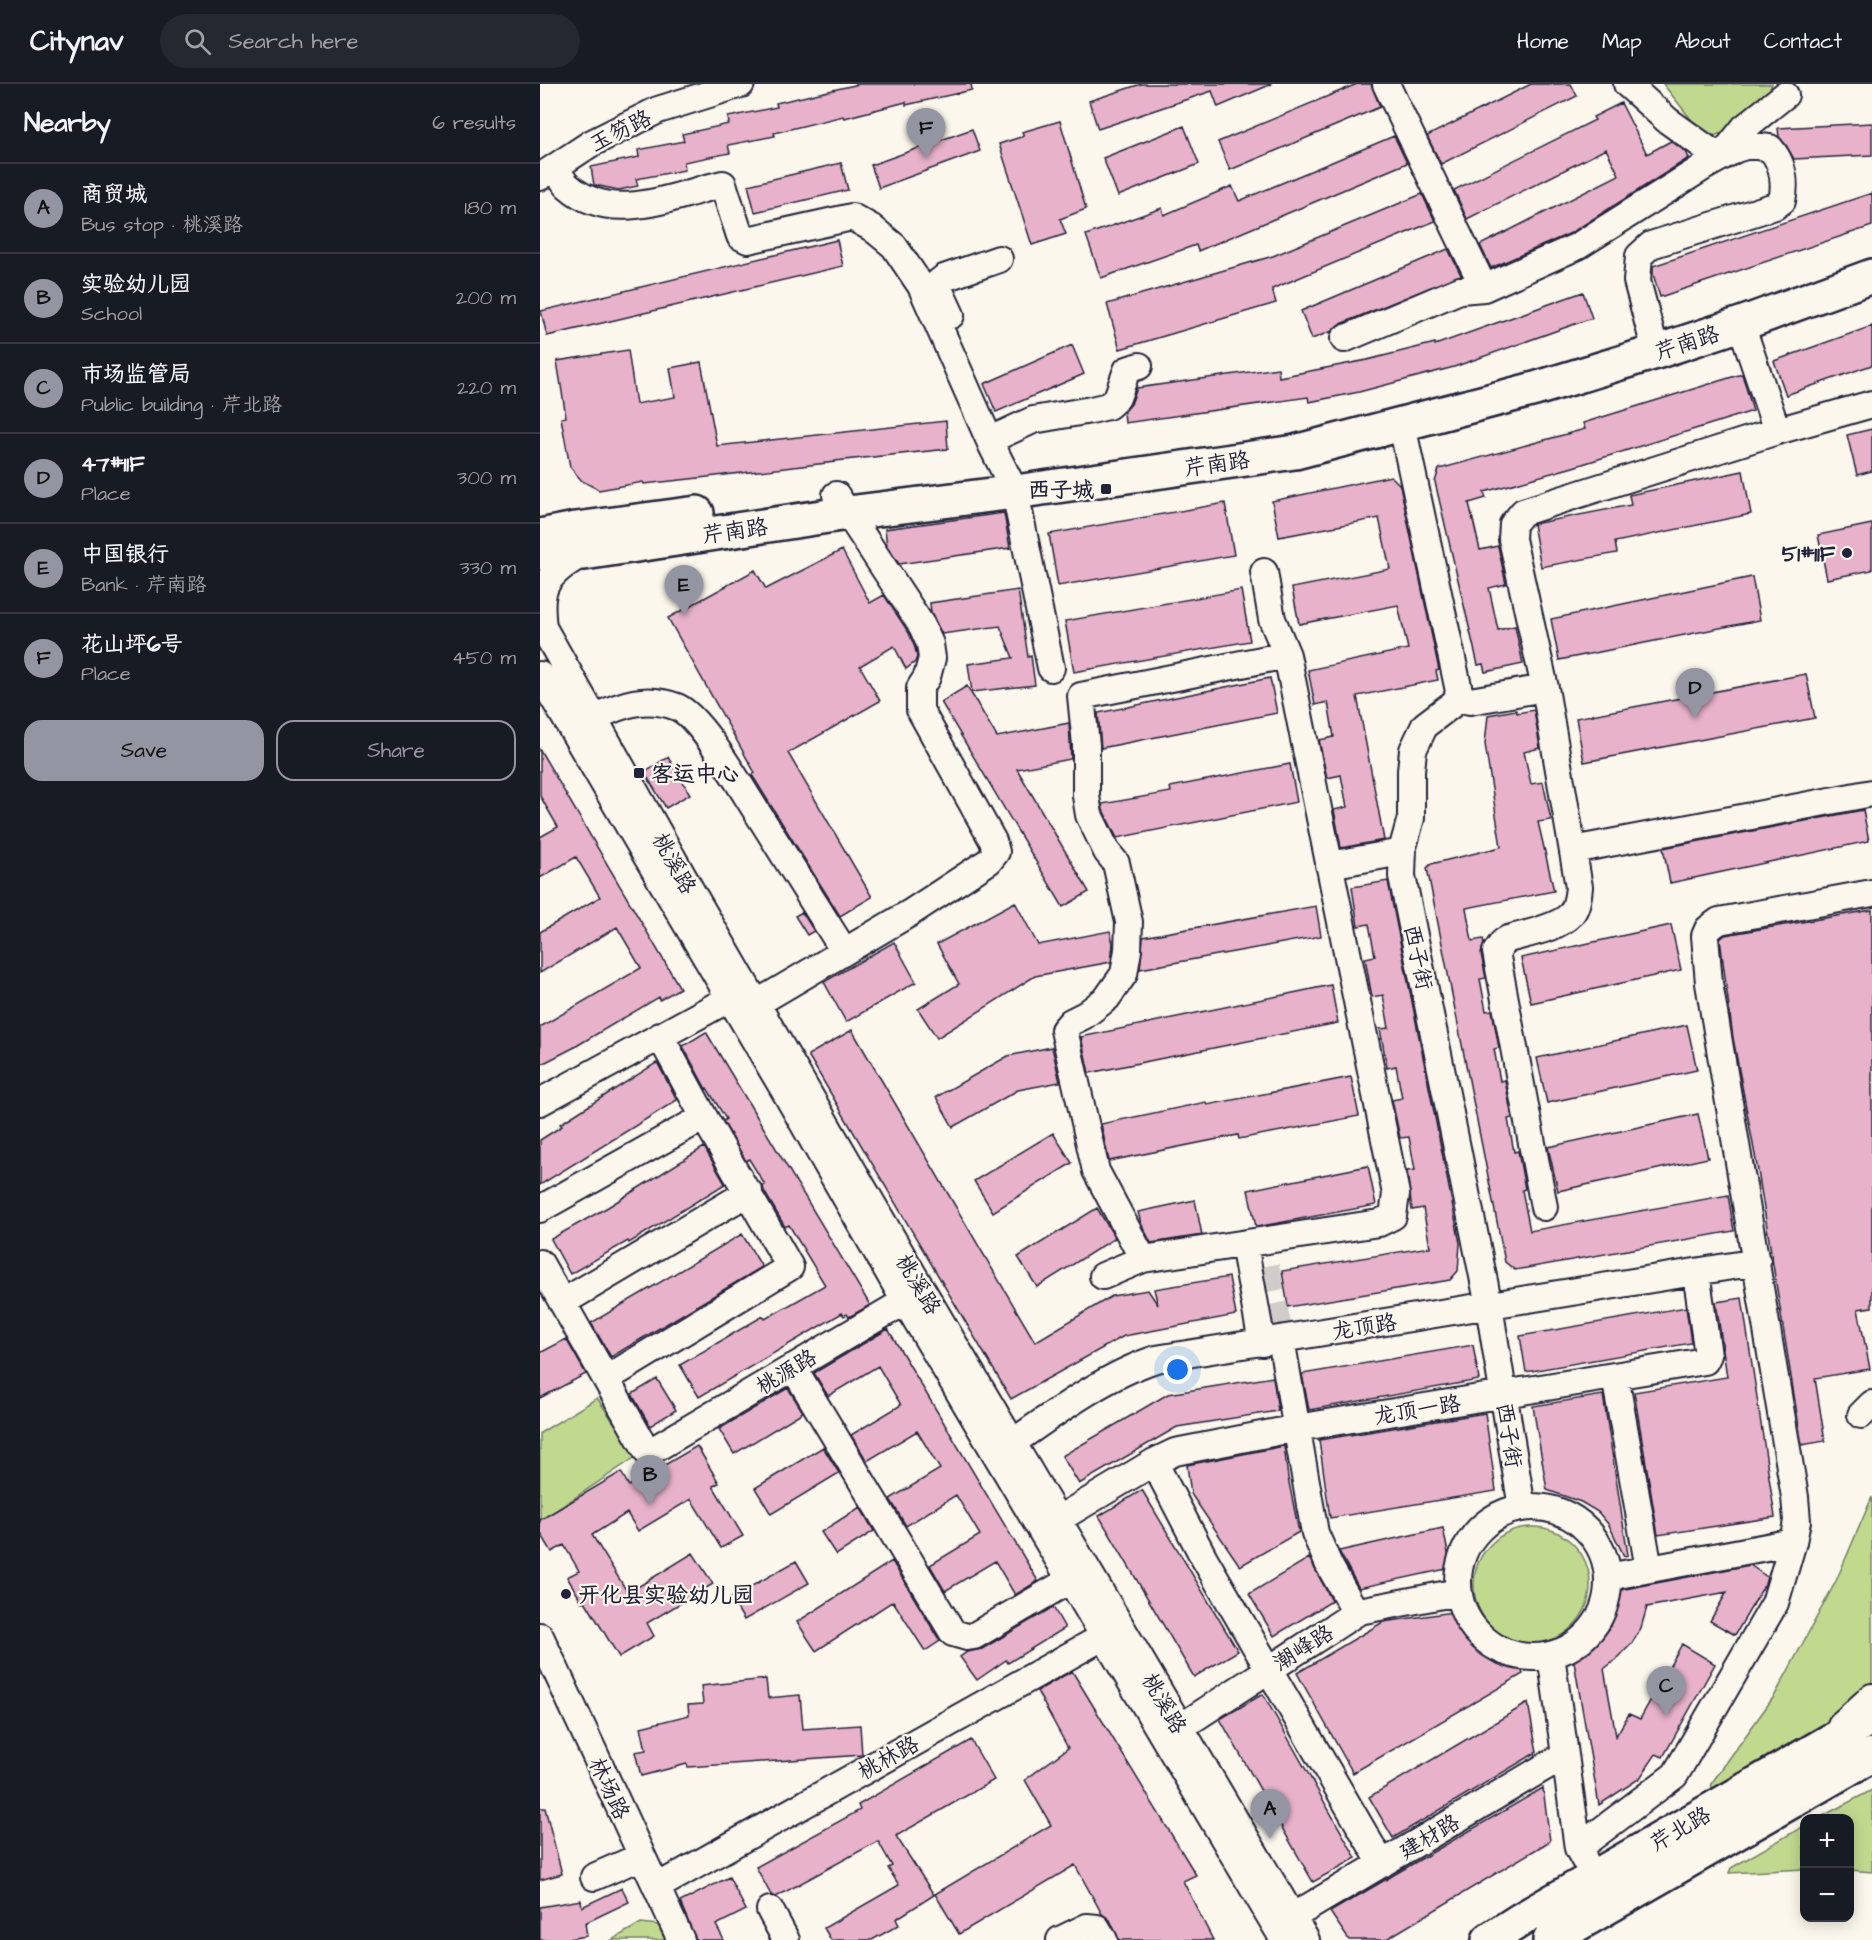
<!DOCTYPE html>
<html lang="en">
<head>
<meta charset="utf-8">
<style>
  :root { --surface:#171b24; --page:#242831; --text:#f1f3f6; --muted:#9ea1a6; --line:#363941; --accent:#9495a2 }
  body { margin:0; font-family:"Architects Daughter","LXGW WenKai TC",sans-serif; background:var(--page); color:var(--text) }
  .controls { position:absolute; right:18px; bottom:18px; display:grid; overflow:hidden; border-radius:12px; box-shadow:0 3px 15px #0003 }
  .controls button { width:54px; height:54px; display:grid; place-items:center; padding:0; border:0; border-bottom:2px solid var(--line); background:var(--surface); color:var(--text); font:30px sans-serif }
  .you { position:absolute; left:638px; top:1286px; width:21px; height:21px; margin:-15px; border:4px solid #fff; border-radius:50%; background:#1a73e8; box-shadow:0 0 0 9px #1a73e833 }
  .badge { display:grid; place-items:center; width:39px; height:39px; border-radius:50%; background:var(--accent); color:#111; font-size:20px; font-weight:700 }
  .pin { position:absolute; translate:-50% -50px; filter:drop-shadow(0 2px 3px #0008) }
  .pin::after { content:''; position:absolute; top:32px; width:21px; height:18px; background:inherit; clip-path:polygon(0 0,100% 0,50% 100%) }
  .list { margin:0; padding:0; list-style:none }
  h2 { display:flex; justify-content:space-between; align-items:center; height:78px; margin:0; padding:0 24px; font-size:26px }
  h2 small { font-size:20px; font-weight:400; color:var(--muted) }
  .list li { display:grid; grid-template-columns:39px 1fr auto; gap:18px; align-items:center; box-sizing:border-box; height:90px; padding:0 24px; border-top:2px solid var(--line) }
  .list b { display:block; font-size:22px; white-space:nowrap }
  .list p { margin:0; font-size:20px; white-space:nowrap; color:var(--muted) }
  .list em { font-size:20px; font-style:normal; color:var(--muted) }
  .actions { display:flex; gap:12px; padding:18px 24px }
  .actions a { flex:1; padding:14px 0; border:2px solid var(--accent); border-radius:18px; text-align:center; font-size:21px; color:var(--accent) }
  .actions .main { background:var(--accent); color:#111 }
  .icon { flex:none; width:33px; height:33px; fill:none; stroke:currentColor; stroke-width:2; stroke-linecap:round; stroke-linejoin:round }
  .map { position:relative; flex:none; width:1332px; height:1856px; overflow:hidden }
  header { display:flex; align-items:center; gap:36px; box-sizing:border-box; height:84px; padding:0 30px; background:var(--surface); border-bottom:2px solid var(--line) }
  header strong { font-size:28px }
  nav { display:flex; gap:33px; margin-inline-start:auto; font-size:21px }
  .search { width:420px; height:54px; background:var(--page); display:flex; align-items:center; gap:15px; box-sizing:border-box; padding:0 21px; border-radius:33px; color:var(--muted); font-size:22px }
  main { display:flex }
  aside { flex:1; background:var(--surface) }
  .map>svg:first-child { display:block }
  .green { fill:#c1d98f; stroke:#727e65; stroke-width:1.5 }
  .building { fill:#e8b2ca; stroke:#22223b; stroke-width:1.5 }
  .lines { fill:none; stroke-linecap:round; stroke-linejoin:round }
  .minor-tunnel { stroke:#d0ccc9; stroke-width:26; stroke-dasharray:26 13; stroke-linecap:butt }
  .minor-casing { stroke:#22223b; stroke-width:30 }
  .major-casing { stroke:#22223b; stroke-width:38 }
  .minor { stroke:#fbf7ec; stroke-width:26 }
  .major { stroke:#fbf7ec; stroke-width:33 }
  .poi-dot { fill:#22223b; stroke:#fbf7ec; stroke-width:2 }
  .labels { text-anchor:middle; stroke-width:4.5; stroke-linejoin:round; paint-order:stroke }
  .street-label { font-size:22px; fill:#22223b; stroke:#fbf7ec }
  .poi-label { font-size:22px; font-weight:bold; fill:#22223b; stroke:#fbf7ec; text-anchor:end }
</style>
</head>
<body>
<header>
<strong>Citynav</strong>
<div class="search"><svg class="icon" aria-label="search" viewBox="0 0 24 24"><circle cx="10" cy="10" r="6"/><path d="M15 15l6 6"/></svg>Search here</div>
<nav><a>Home</a><a>Map</a><a>About</a><a>Contact</a></nav>
</header>
<main>
<aside>
<h2>Nearby<small>6 results</small></h2>
<ul class="list">
<li><span class="badge">A</span><div><b>商贸城</b><p>Bus stop · 桃溪路</p></div><em>180 m</em></li>
<li><span class="badge">B</span><div><b>实验幼儿园</b><p>School</p></div><em>200 m</em></li>
<li><span class="badge">C</span><div><b>市场监管局</b><p>Public building · 芹北路</p></div><em>220 m</em></li>
<li><span class="badge">D</span><div><b>47#11F</b><p>Place</p></div><em>300 m</em></li>
<li><span class="badge">E</span><div><b>中国银行</b><p>Bank · 芹南路</p></div><em>330 m</em></li>
<li><span class="badge">F</span><div><b>花山坪6号</b><p>Place</p></div><em>450 m</em></li>
</ul>
<div class="actions"><a class="main">Save</a><a>Share</a></div>
</aside>
<div class="map">
<svg width="1332" height="1856" viewBox="0 0 1332 1856">
  <rect width="100%" height="100%" fill="#fbf7ec"/>
  <filter id="ink" filterUnits="userSpaceOnUse"><feTurbulence type="fractalNoise" baseFrequency=".0167" numOctaves="2"/><feDisplacementMap in="SourceGraphic" scale="12" xChannelSelector="R" yChannelSelector="G"/><feConvolveMatrix kernelMatrix="1 2 1 2 8 2 1 2 1" color-interpolation-filters="sRGB"/></filter>
  <g filter="url(#ink)">
    <path class="green" d="M1123 0H1232L1223 21 1179 50 1173 52 1162 49Z
      M57 1314 97 1372 0 1437V1349Z
      M1332 1413V1600L1286 1639 1177 1707H1173L1171 1700 1235 1611 1296 1497Z
      M934 1501a58 58 0 1 1 116 0a58 58 0 1 1-116 0Z
      M1332 1706V1788L1310 1786V1734H1279Z
      M1264 1742V1785L1189 1789 1191 1784Z
      M101 1839 118 1841 125 1856H72Z"/>
    <path class="building" d="M319 0H431L432 6 366 21V18L304 34 303 32 234 49 235 52 188 61 190 69 144 78 145 86 96 95 98 102 79 106 54 101 51 83 99 73 98 66 144 57 142 50 189 40 188 33 237 23 236 19Z
      M601 0H732L678 23 672 7 558 45 549 17Z
      M817 0H831L840 23 690 86 678 58Z
      M991 0H1031L1037 12 901 80 887 52Z
      M1081 19 1107 70 1131 57 1146 68 1149 74 1031 149 951 184 940 161 1079 91 1066 65 927 135 914 106 1055 36 1053 33Z
      M520 37 546 125 520 135 526 150 492 161 459 60 484 52 482 48Z
      M1332 39V71L1254 75 1246 61 1239 53 1238 44Z
      M644 42 659 80 578 112 563 74Z
      M432 45 440 67 339 104 331 81Z
      M854 52 867 79 658 167 656 161 561 194 546 151 622 124 624 131 692 102 699 117Z
      M301 79 308 106 215 128 208 101Z
      M1332 109V142L1120 213 1113 190V182Z
      M882 110 895 137 732 205 736 219 580 265 567 220 733 172Z
      M297 156 303 182 7 252 1 227Z
      M908 165 921 191 798 241 792 247 772 255 761 227Z
      M1043 208 1052 234 914 283 819 308 769 318 768 313 585 339 584 328 591 320 597 304 738 284 739 293 827 276 895 259V261Z
      M1332 242V281L1246 311 1234 277Z
      M532 261 544 290 456 328 444 300Z
      M88 266 96 320 135 313 130 284 161 278 177 362 406 337 408 365 295 377V378L159 394 104 400 103 398 59 406 42 397 30 383 21 334 26 333 17 277Z
      M1202 290 1213 327 1033 383 944 408 946 414 929 419 940 466 958 462 966 500 949 504 958 546 975 542 983 580 945 588 943 580 938 581 895 398 899 385 1045 345 1043 339Z
      M1332 345V387L1317 391 1307 351Z
      M1203 387 1211 430 1075 458 1077 469 1001 483 993 440 1091 421 1089 411Z
      M851 392 860 401 899 586 896 587 898 596 817 612 844 756 801 764 794 726 807 723 801 691 787 694 779 656 794 653 788 618 775 621 768 586 868 565 858 521 759 540 752 504 850 485 839 434 739 453 732 417Z
      M685 419 694 471 518 502 509 450Z
      M464 429 470 464 359 480 347 462 345 445Z
      M1332 440V486L1287 495 1278 451Z
      M302 466 330 519 344 511 369 549 375 564 377 573 375 578 366 585 354 562 320 582 340 617 248 669 332 813 300 832 212 691 215 689 128 534 215 486 226 505Z
      M1212 493 1220 536 1019 576 1011 535Z
      M478 506 488 573 491 572 495 601 432 608 428 580 473 574 460 542 402 550 391 529 390 519Z
      M701 506 710 557 534 588 525 537Z
      M1266 590 1275 634 1044 678 1036 634Z
      M730 594 737 629 561 664 558 629Z
      M427 602 457 653 529 639 531 675 477 685 549 808 523 823 401 618Z
      M976 626 977 629 994 626 1000 664 984 668 991 700 1003 698 1011 736 998 738 1014 807 926 824 932 857 943 855 944 859 941 870 946 894 940 895 946 927 952 926 959 964 954 965 960 997 965 996 972 1034 968 1035 974 1068 978 1067 985 1105 982 1106 990 1147 1188 1111 1194 1147 975 1186 965 1178 887 784 891 780 961 763 945 660 948 631Z
      M0 666 140 904 120 916 119 913 33 964 0 981V943L101 884 77 843 0 889V848L60 813 36 773 0 794V753L18 743 0 712Z
      M128 673 150 710 126 724 104 688Z
      M750 680 757 718 577 754 563 726 562 720 631 708 630 703Z
      M1323 726 1329 757 1130 799 1123 764Z
      M848 797 920 1159 918 1187 910 1196 748 1223 742 1187 890 1163 883 1124 872 1126 867 1087 875 1086 869 1053 860 1054 852 1016 862 1014 856 982 847 984 840 945 849 944 843 911 832 913 825 874 835 872 829 840 818 842 812 803Z
      M475 818 498 861 570 847 573 859 571 878 495 892 397 954 378 925 419 900 397 860Z
      M776 822 781 852 600 885 603 853Z
      M1332 826V1223L1318 1225 1330 1285 1275 1294 1285 1357 1262 1361 1218 1087 1193 954 1180 855 1185 851Z
      M262 828 274 847 267 851 255 832Z
      M1131 841 1141 886 991 919 981 874Z
      M354 858 376 898 306 938 284 898Z
      M791 901 798 939 549 989 541 953Z
      M1147 941 1157 986 1007 1019 997 974Z
      M312 946 495 1258 572 1212 608 1206 618 1221 614 1205 689 1193 696 1231 584 1252 471 1315 268 971Z
      M166 948 330 1221 309 1233 307 1230 304 1232 302 1229 159 1313 140 1281 223 1232 225 1235 285 1201 249 1141 245 1143 224 1107 223 1102 225 1101 209 1075 206 1077 183 1037 186 1035 167 1004 166 1005 143 962Z
      M512 963 520 998 478 1006 413 1043 396 1013 468 972Z
      M116 979 118 980 137 1016 0 1101V1056L22 1042 20 1040Z
      M811 993 819 1032 699 1055 698 1051 569 1077 561 1040 666 1018 667 1021Z
      M1158 1030 1168 1074 1018 1107 1008 1063Z
      M513 1049 532 1079 453 1128 434 1097Z
      M164 1063 185 1100 89 1159 88 1157 30 1190 11 1155 68 1123Z
      M828 1082 836 1121 716 1143 708 1106Z
      M655 1116 662 1151 611 1159 601 1139 598 1128Z
      M557 1124 575 1154 497 1203 478 1173Z
      M202 1150 222 1183 71 1273 51 1239Z
      M1202 1214 1235 1433 1118 1451 1094 1308 1187 1293 1176 1218Z
      M1146 1223 1151 1259 986 1288 980 1252Z
      M348 1245 498 1497 475 1511 455 1477 405 1507 390 1481 440 1451 416 1411 366 1442 350 1415 400 1385 377 1347 327 1377 311 1351 361 1321 338 1282 288 1312 274 1289Z
      M26 1255 46 1290 0 1314V1269Z
      M933 1261 939 1296 769 1326 762 1290Z
      M733 1293 738 1327 637 1343 539 1400 522 1372 628 1310Z
      M117 1295 136 1326 110 1342 92 1310Z
      M248 1304 263 1328 194 1370 179 1345Z
      M1063 1311 1088 1471 1084 1472 1069 1441 1058 1428 1041 1418 1007 1406 993 1322Z
      M945 1329 956 1407 790 1434 779 1356Z
      M157 1362 179 1399 173 1402 203 1452 181 1464 151 1415 98 1447 87 1429 52 1451 88 1509 153 1469 173 1500 107 1539 114 1552 79 1573 45 1517 42 1518 27 1493 39 1487 24 1461 12 1468 0 1448V1436L81 1388 89 1402Z
      M744 1362 748 1394 759 1448 700 1482 651 1410 647 1381Z
      M283 1363 299 1389 231 1430 215 1404Z
      M602 1406 698 1567 654 1593 559 1432Z
      M320 1423 334 1447 296 1471 281 1448Z
      M903 1444 911 1484 819 1504 799 1467Z
      M769 1474 792 1517 734 1552 709 1510Z
      M256 1477 269 1499 204 1536 191 1514Z
      M352 1477 400 1557 385 1567 353 1517 276 1567 257 1538Z
      M1210 1481 1227 1493 1225 1500 1195 1551 1170 1537 1187 1508 1107 1523 1101 1544 1092 1559 1078 1574 1064 1585 1076 1652 1089 1630 1100 1635 1142 1560 1175 1580 1123 1673 1116 1670 1100 1694 1059 1721 1033 1572 1061 1548 1070 1536 1078 1521 1080 1506Z
      M513 1523 525 1544 468 1579 466 1576 437 1596 420 1573 427 1568 442 1565Z
      M913 1528 936 1565 943 1561 958 1572 979 1578 983 1590 813 1689 757 1589 843 1538Z
      M532 1587 656 1791 643 1797 673 1856H579L570 1836 562 1830 535 1781 419 1850 395 1810 511 1741 485 1696 528 1664 497 1607Z
      M226 1595 228 1614 260 1611 263 1645 320 1641 322 1671 148 1683 147 1680 101 1692 95 1668 106 1666 101 1643 149 1631 148 1621 163 1620 161 1602Z
      M723 1610 816 1774 773 1798 680 1635Z
      M988 1619 997 1668 853 1754 829 1713Z
      M431 1656 454 1696 356 1752 394 1811 356 1835 359 1841 332 1856H291L284 1844 359 1801 348 1784 352 1782 338 1757 236 1813 231 1811 216 1783 320 1726 318 1721Z
      M1003 1704 1010 1757 845 1856H809L790 1828Z
      M0 1724H5L22 1790 0 1796Z
      M189 1793 206 1826 176 1841 184 1856H156L140 1818Z
      M82 1804 89 1818 45 1839 47 1852 22 1856H0V1823L41 1816 42 1823Z"/>
    <g class="lines">
      <path class="minor-tunnel" d="M726 1182 741 1255"/>
      <g class="minor-casing">
        <path id="minor" d="M846 0 944 204
          M1087 0 1127 36 1180 74 1204 44 1245 11
          M14 84C19 89 23 97 28 102 73 142 134 111 183 100L200 152 208 156 312 133 332 144 354 162 381 202 452 362 475 408 511 584
          M0 93 50 60 118 26 201 0
          M411 231 399 205V198L404 194 459 175
          M1201 240 1237 347
          M804 255 920 206 944 204 1038 162 1162 84 1196 65 1209 61 1230 64C1243 79 1246 98 1242 117L1235 122 1111 161 1099 172 1097 197 1116 268
          M862 341 919 607 917 615 914 619 885 641 873 666 871 687V734L863 763 862 792 949 1222 982 1424
          M450 356 493 336 551 326 568 322 577 314 587 286 599 282
          M0 538 154 812 374 1192 766 1856
          M3 544C2 533 0 520 3 509 7 490 28 478 44 469
          M0 591 244 1006 365 1217 744 1856
          M917 615 930 617 1005 604
          M54 634C81 620 107 611 137 623 162 633 207 714 224 739 251 782 277 824 304 867
          M1033 766 1332 709
          M789 781 862 768
          M202 928 370 829 449 777 456 768 453 757 380 626V604L387 593 392 574 390 560 382 542 296 411
          M0 1018 205 906
          M1004 1123 956 868 963 858 968 855C985 850 1019 844 1031 830 1037 823 1038 812 1039 803L1005 604 972 455 973 440 983 428 1237 347 1332 320
          M0 1125 164 1033
          M704 1160 722 1259
          M603 1175 556 1087 524 946 531 938 545 931 567 914 584 890 588 866 589 838 576 779 567 768 549 731 546 712V661L541 612 747 571
          M0 1179 108 1369 379 1209
          M563 1192 603 1175 839 1139 853 1132 856 1110 747 571 732 535 724 488
          M23 1218 209 1108
          M741 1255 775 1449 789 1481 816 1529
          M253 1283 413 1549 427 1553 434 1552 530 1496
          M1075 1292 1109 1485
          M66 1295 250 1183 164 1033 120 952
          M1321 1331 1332 1320
          M459 1368C507 1335 561 1293 616 1275L1217 1178
          M614 1378 664 1474 842 1780
          M918 1498a75 75 0 1 1 150 0a75 75 0 1 1-150 0Z
          M517 1436 614 1378 635 1368 757 1344 1165 1277 1168 1271 1156 1188
          M1068 1493 1253 1458
          M0 1552 141 1856
          M1011 1571 1038 1764 1044 1775
          M1301 1641 1332 1613
          M627 1652 819 1527 918 1508
          M1038 1764 1135 1691 1235 1519 1253 1458 1257 1437 1255 1413 1169 899 1165 852 1168 845 1179 837 1332 809
          M54 1793 102 1772
          M117 1803 577 1545
          M230 1826 246 1856
          M752 1833 1025 1671
          M520 1856 547 1843 557 1844 564 1856"/>
      </g>
      <g class="major-casing">
        <path id="major" d="M0 452 36 445 157 429
          M0 469H44L308 429 475 408 755 368 995 305 1116 268 1201 240 1332 192
          M949 1856 982 1835 1332 1633
          M1010 1856 1332 1671"/>
      </g>
      <use href="#minor" class="minor"/>
      <use href="#major" class="major"/>
    </g>
  </g>
  <g class="poi-dot">
    <rect x="560" y="399" width="12" height="12" rx="3"/>
    <circle cx="1307" cy="469" r="6"/>
    <rect x="93" y="683" width="12" height="12" rx="3"/>
    <circle cx="26" cy="1510" r="6"/>
  </g>
  <g class="labels">
    <g class="street-label">
      <text transform="translate(80 46) rotate(-27)" y="8">玉笏路</text>
      <text transform="translate(1147 258) rotate(-18)" y="8">芹南路</text>
      <text transform="translate(677 379) rotate(-8)" y="8">芹南路</text>
      <text transform="translate(195 446) rotate(-8)" y="8">芹南路</text>
      <text transform="translate(135 779) rotate(61)" y="8">桃溪路</text>
      <text transform="translate(879 873) rotate(78)" y="8">西子街</text>
      <text transform="translate(379 1200) rotate(59)" y="8">桃溪路</text>
      <text transform="translate(824 1242) rotate(-9)" y="8">龙顶路</text>
      <text transform="translate(246 1287) rotate(-31)" y="8">桃源路</text>
      <text transform="translate(877 1325) rotate(-9)" y="8">龙顶一路</text>
      <text transform="translate(970 1351) rotate(81)" y="8">西子街</text>
      <text transform="translate(763 1563) rotate(-32)" y="8">潮峰路</text>
      <text transform="translate(625 1619) rotate(60)" y="8">桃溪路</text>
      <text transform="translate(348 1673) rotate(-29)" y="8">桃林路</text>
      <text transform="translate(70 1704) rotate(65)" y="8">林场路</text>
      <text transform="translate(1140 1744) rotate(-30)" y="8">芹北路</text>
      <text transform="translate(889 1752) rotate(-31)" y="8">建材路</text>
    </g>
    <g class="poi-label">
      <text x="554" y="413">西子城</text>
      <text x="1295" y="477">51#11F</text>
      <text x="111" y="697" text-anchor="start">客运中心</text>
      <text x="38" y="1518" text-anchor="start">开化县实验幼儿园</text>
    </g>
  </g>
</svg>
<div class="controls">
<button>+</button>
<button>−</button>
</div>
<div class="you"></div>
<div class="pin badge" style="left:730px;top:1755px">A</div>
<div class="pin badge" style="left:110px;top:1421px">B</div>
<div class="pin badge" style="left:1126px;top:1632px">C</div>
<div class="pin badge" style="left:1155px;top:634px">D</div>
<div class="pin badge" style="left:144px;top:531px">E</div>
<div class="pin badge" style="left:386px;top:74px">F</div>
</div>
</main>
</body>
</html>
